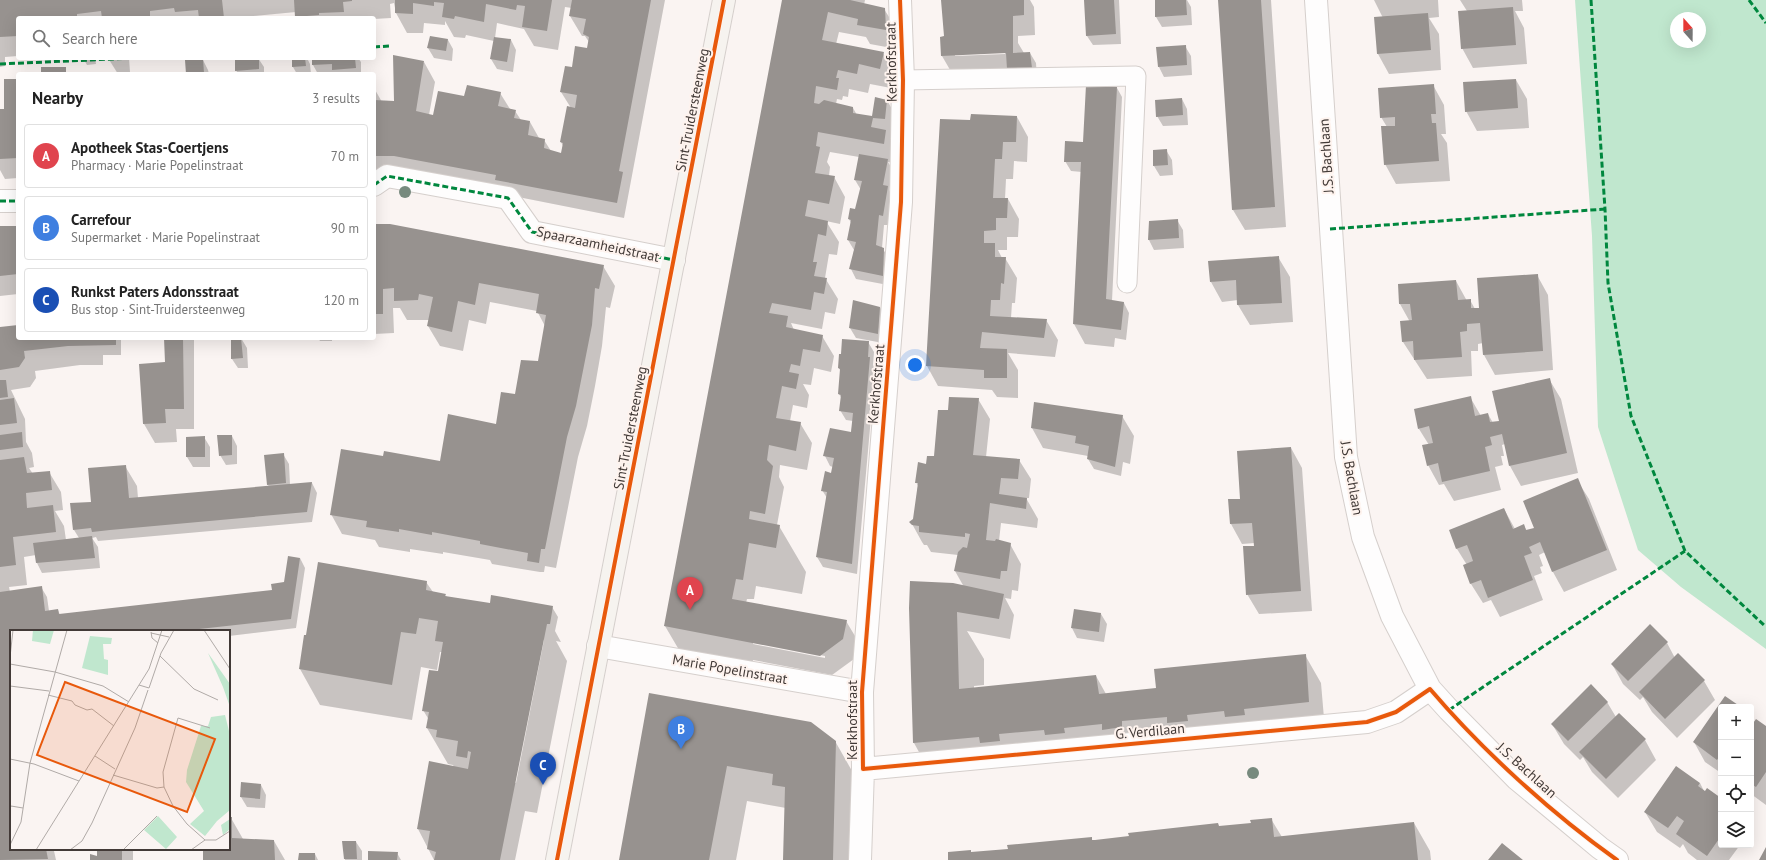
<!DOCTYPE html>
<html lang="en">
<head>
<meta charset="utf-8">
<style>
  :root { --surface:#fff; --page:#f6f6f6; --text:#222; --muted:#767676; --line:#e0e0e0; --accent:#111827 }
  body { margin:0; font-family:"PT Sans",sans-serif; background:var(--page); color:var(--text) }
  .controls { position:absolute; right:12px; bottom:12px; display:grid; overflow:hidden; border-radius:4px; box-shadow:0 4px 16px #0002 }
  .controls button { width:36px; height:36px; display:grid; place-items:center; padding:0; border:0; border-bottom:1px solid var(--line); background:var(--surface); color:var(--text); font:20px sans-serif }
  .compass { position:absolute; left:1670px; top:12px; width:36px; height:36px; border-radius:50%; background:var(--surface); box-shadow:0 4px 16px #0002; rotate:339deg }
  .you { position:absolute; left:915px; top:365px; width:14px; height:14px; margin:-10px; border:3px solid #fff; border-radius:50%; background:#1a73e8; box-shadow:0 0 0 6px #1a73e833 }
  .badge { display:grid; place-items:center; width:26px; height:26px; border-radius:50%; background:var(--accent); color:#fff; font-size:13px; font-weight:700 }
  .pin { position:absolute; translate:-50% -33px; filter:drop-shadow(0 1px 2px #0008) }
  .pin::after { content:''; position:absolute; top:21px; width:14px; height:12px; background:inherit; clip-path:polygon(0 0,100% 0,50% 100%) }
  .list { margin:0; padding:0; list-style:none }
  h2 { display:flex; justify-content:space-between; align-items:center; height:52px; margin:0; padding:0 16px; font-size:17px }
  h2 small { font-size:13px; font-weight:400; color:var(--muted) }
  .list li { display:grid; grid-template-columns:26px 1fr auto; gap:12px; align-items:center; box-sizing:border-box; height:64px; margin:0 8px 8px; padding:0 8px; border:1px solid var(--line); border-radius:4px }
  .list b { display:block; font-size:15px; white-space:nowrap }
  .list p { margin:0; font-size:13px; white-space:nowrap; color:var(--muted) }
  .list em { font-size:13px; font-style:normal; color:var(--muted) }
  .icon { flex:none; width:22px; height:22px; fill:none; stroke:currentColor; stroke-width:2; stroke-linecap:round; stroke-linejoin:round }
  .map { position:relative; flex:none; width:1766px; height:860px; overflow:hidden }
  .search { position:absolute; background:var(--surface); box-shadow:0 4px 16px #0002; left:16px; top:16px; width:360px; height:44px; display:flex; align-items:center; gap:10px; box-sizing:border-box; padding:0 14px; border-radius:4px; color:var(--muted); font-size:15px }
  .panel { position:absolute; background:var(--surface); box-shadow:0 4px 16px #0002; left:16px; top:72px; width:360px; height:268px; border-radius:4px }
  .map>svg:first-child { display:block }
  .green { fill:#c0e7ce; fill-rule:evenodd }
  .shadow { fill:#0003; fill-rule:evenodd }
  .building { fill:#97928f }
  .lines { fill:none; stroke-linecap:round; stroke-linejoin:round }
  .lane-casing { stroke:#d5cfcc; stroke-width:21 }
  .street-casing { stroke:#d5cfcc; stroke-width:24 }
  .secondary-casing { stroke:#d5cfcc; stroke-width:24 }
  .lane { stroke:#fefdfd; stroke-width:19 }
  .street { stroke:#fefdfd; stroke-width:22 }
  .secondary { stroke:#f6f3ef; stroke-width:22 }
  .quiet { stroke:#00873e; stroke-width:3; stroke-dasharray:6 3; stroke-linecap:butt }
  .cycleway-casing { stroke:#fef3ee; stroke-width:6 }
  .cycleway { stroke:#e8590c; stroke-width:4 }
  .tree { fill:#778a7e }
  .labels { text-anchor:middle; stroke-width:4; stroke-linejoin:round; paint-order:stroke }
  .street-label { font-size:14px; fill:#423a37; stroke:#fef3ee }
  .inset-road { fill:none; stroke:#b0aaa7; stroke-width:1 }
  .view { fill:#e8590c; fill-opacity:0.15; stroke:#e8590c; stroke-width:2 }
  .inset-edge { fill:none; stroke:#423a37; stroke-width:2 }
</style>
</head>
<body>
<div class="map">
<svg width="1766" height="860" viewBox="0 0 1766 860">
  <rect width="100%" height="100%" fill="#faf4f2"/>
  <path class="green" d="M1575 0H1766V649L1681 587 1638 550 1598 427 1592 236ZM1676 18H1700V42H1676Z"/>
  <path class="shadow" d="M0 0H665L624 218 406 175H374V88L382 102H395L424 62 435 82 429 115 434 116 465 97 500 93 510 109 515 111 521 120 530 122 539 138 544 140 551 151 562 154 563 146 561 142 571 108 561 92 572 68 588 50 589 42 585 36H582L570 16 572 8 565 7 558 50 534 46 524 29 497 23 495 38 511 40 516 50 513 72 497 69 491 59 494 41 466 35 465 38 454 37 445 21V25L424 23 423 33H407L396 13 394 3 390 4 391 18 374 19V18H297L296 12 233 18H18V56L5 57V66L0 67Z
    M783 0H865L864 5 884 9 896 28 897 49 870 44 866 37 839 32 836 44 883 53 894 73 891 88 870 84 868 93 849 89 848 97 843 96 842 100 837 99 836 104 853 108 857 115 873 117 887 100 898 120 896 138H890L897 151 895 163 888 162 893 170 889 190 893 197 888 225H884L882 248 889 258 888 285 856 279 851 269 854 250 848 240 851 223 849 219 856 210 861 190 855 180 859 157 830 152 827 162 830 167 829 176 834 177 845 197 840 224 826 221 839 242 837 255 829 254 825 278 838 299 835 314 825 312 822 329 791 323 794 330 822 336 834 356 831 372 814 368 811 385 803 384 809 395 807 408 793 405 790 421 800 423 812 443 807 470 780 465 779 477 784 487 777 525 779 526 806 572 802 594 756 586 754 599H747L746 603 846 621 858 641 854 659 832 675 753 660 749 683 692 672 665 626ZM753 642 825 656V658L753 644Z
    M943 0H1030L1034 7 1035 35 1018 36V43L1024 53H1030L1036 63 1037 78 953 75 942 56 945 37ZM1005 52V54L955 56V54Z
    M1085 0H1119L1121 44 1093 45 1087 36Z
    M1156 0H1187L1191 7 1192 25 1162 27 1156 17Z
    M1219 0H1271L1286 227 1245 230 1233 210Z
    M1374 0H1438L1439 17 1429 18 1439 34 1441 70 1389 74 1378 54 1375 18H1383Z
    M1460 0H1522L1523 11H1515L1524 28 1527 64 1473 68 1462 48 1467 11Z
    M374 39V40L375 51H374Z
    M448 40 453 49 452 61 434 58 428 48Z
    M1185 46 1191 56 1192 75 1164 77 1159 67Z
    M83 58H95L96 64 87 65Z
    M108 58H129L130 72 118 74Z
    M243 58H258L264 67V74H238L236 70Z
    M293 58H307L310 64 311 74H297L293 67Z
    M313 58H358L361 62V74H318L313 65Z
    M203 60 208 70 209 74H187Z
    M163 72H173L174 74H140H163Z
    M18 80V178L5 179 0 170V110H5Z
    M1516 80 1527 99 1529 128 1477 131 1466 111Z
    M1433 85 1444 105 1446 134H1441L1447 143 1450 181 1396 184 1385 164 1387 127 1381 117Z
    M1117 88 1122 97 1112 301 1124 303 1129 313 1126 340 1115 338 1114 347 1085 344 1074 324 1082 172 1071 171 1065 161 1084 143Z
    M1182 99 1187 109 1188 125 1163 126 1157 116Z
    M1017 117 1028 137 1027 162 1014 161 1013 179H1006L1005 199H1008L1019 219 1018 237H1007V250H998L1002 258H1005L1017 278 1015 303H1012L1011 318 1046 320 1058 340 1055 357 1008 353 1018 370V398L997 397 992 390 938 386 927 366 941 120 971 121Z
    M1166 150 1172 160 1173 175 1160 176 1154 166Z
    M1177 220 1183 230 1184 248 1154 250 1149 240 1150 222Z
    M374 225 603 266 615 286 610 308 606 307 602 346 595 386 587 426 578 457 556 568 545 566 544 572H540L492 564 490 560 443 552V554L410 549V552L379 547 375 540 342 534 331 514 384 457 440 462 497 425 539 362 545 326 537 311 490 302 486 324 469 320 463 351 440 346 428 326 430 320H407L400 308H393L394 333 374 334Z
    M0 227H18V294L0 296Z
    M1278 257 1290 277 1293 322 1250 325 1238 305V300L1222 302 1211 282Z
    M1537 275 1548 295 1553 370 1495 375 1484 355 1483 343 1478 344V351H1471L1472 376 1427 379 1403 342 1410 322 1400 304 1399 285 1456 281 1467 301 1470 300 1475 309H1479Z
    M880 307 885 317 883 343 856 338 850 328Z
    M18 326V338H121V355H103V365H80L35 371 36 378 30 387 11 390 25 419 26 442 32 453 34 467 29 468 33 474 49 472 61 492 63 510 55 511 64 526 66 540 79 538 74 530 92 503 125 466 137 486 138 498 269 487 268 485 283 454 289 464 290 485 312 483 317 493 312 522 98 541 96 537 92 538 98 547 100 568 42 573 37 563 36 555 24 557 27 585 9 587 10 592 41 587 47 597 49 611 58 610 60 615 273 591 285 583 300 558 305 568 296 628 229 636V631H11V849H69L54 851 56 860H0V328Z
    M165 338H218V340H194V429H176L177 442 155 443 144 424 166 363Z
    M241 338 247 348 248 368H238L232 359Z
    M318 338H332V341H320Z
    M868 342 874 352 873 365 881 378 878 418 871 417 857 574 823 567 817 557 827 498 822 490 832 474 833 467 830 466 825 456 851 433 853 421 846 420 840 410 842 399 839 394 841 372 839 368Z
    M1549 379 1561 399 1578 473 1521 486 1510 466 1505 444 1502 445 1504 456H1501L1503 465 1495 467 1501 490 1454 501 1444 484 1439 485 1428 465 1429 445 1419 429 1470 397 1481 416 1488 414 1493 423 1500 426Z
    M978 399 990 419 986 457 1019 460 1031 479 1029 498H1026L1038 519 1037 528 1001 523 999 541 1010 544 1021 564 1018 591 1012 590 1011 599 1005 598 1014 615 1010 639 967 631 984 659V685L974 686V689L1096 676 1106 694 1157 689 1305 655 1321 683 1325 730 930 772 914 743 910 608 964 587 955 571 958 555 931 552 927 545H924L922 542 911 522 914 520 918 486 916 482 927 465 935 458 949 411Z
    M1122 416 1134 436 1130 464 1123 462 1121 476 1094 469 1088 459V456L1043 448 1032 428Z
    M232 436 237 446V464L226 465 220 455Z
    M204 437 210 447V467H193L187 457V438Z
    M1291 448 1302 468 1312 611 1259 614 1247 594 1255 543 1242 544 1231 524 1229 500 1241 499Z
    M1577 480 1589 499 1617 570 1564 592 1553 572 1545 552 1539 555 1543 566 1540 567 1542 573 1534 576 1543 600 1500 617 1491 600 1483 603 1471 584 1464 566 1467 565 1457 549 1450 531 1504 509 1515 529 1524 526 1527 531 1536 532Z
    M426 582 433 592 445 595 447 597 491 604 552 607 558 617 555 631 561 642 556 641 567 661 537 813 525 811 515 860H434L418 829 454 767 453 765 448 764 427 728 429 720 423 710 442 673V652H440L437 670 421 667 412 720 320 705 300 669ZM543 638 544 640 516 783 514 782Z
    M1101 614 1107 624 1104 642 1077 638 1072 628Z
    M1667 643 1675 658 1704 681 1715 700 1677 738 1652 712 1643 697 1640 700 1623 684 1612 664Z
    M650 694 835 741 856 778 854 860H784L786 808 747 801 736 860H620Z
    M1725 697 1739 707H1721V773L1705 762 1694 742Z
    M1607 702 1616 717 1645 740 1656 760 1618 798 1592 772 1583 757 1580 760 1564 744 1552 724Z
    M1751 718 1754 723 1766 728V805L1751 794Z
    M1700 783 1705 793 1721 799V845H1740L1729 860H1697L1688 853 1683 844 1680 848 1657 832 1645 812Z
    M261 785 266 795 265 808 247 807 241 797Z
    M229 818H231L243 839 274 841 285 860H204V849H229Z
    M1271 819 1282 837 1414 823 1430 851 1431 860H949L970 851 972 853 1009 850 1091 838 1093 841 1252 824Z
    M343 842H356L362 851V860H345Z
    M98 849H133V860H91L98 857Z
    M397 853 401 860H369Z
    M315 854 318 860H299Z"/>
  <path class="building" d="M0 0H222L224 18H199L198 10 175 12 174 8 150 11V18H102L101 11 77 14V18H53V16L18 18V36L0 37Z
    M294 0H352V1L343 2 344 12 319 13V15L295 17Z
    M395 0H552L547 31 522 27 525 6 517 5 516 10 486 4 484 22 455 16 454 19 442 17 444 3 434 2V6L413 3V14L395 13Z
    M572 0H651L619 171 623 172 617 203 495 180 496 175 394 156H374V100L394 101 393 55 424 61 416 111 433 115 438 91 464 96 467 85 501 92 498 106 516 110 514 118 530 121 528 135 545 139 544 148 561 153 563 143 560 142 567 106 575 108 577 95 560 92 565 66 572 67 575 46 587 48 589 37 583 34 586 19 569 16Z
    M782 0H850L885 8 886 30 857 25 858 19 828 12 822 40 884 52 880 69 859 64 857 74 838 70 836 78H839L837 90 816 86 814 103 819 104 824 100 853 107V113L872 116 875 97 887 100 885 119 873 118 871 127 886 130 884 144 818 132 816 146 820 147 815 173 835 176 829 204 808 200 805 216 828 221 826 236 818 234 813 262H817L814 276 827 278 824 294 814 292 811 310 772 303 769 313 788 316 786 327 823 335 820 352 803 349 800 366 791 364 789 372 799 374 796 389 782 386 776 418 801 422 796 451 769 445 767 460 773 466 765 514 750 511 749 519 780 525 776 548 749 543 743 580 736 579 732 599 847 620 843 639 820 656 664 626Z
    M941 0H1024V15L1013 16V53L1030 52 1032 68 1007 69 1006 53 941 56 940 37 944 36Z
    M1084 0H1114L1116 34 1086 36Z
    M1155 0H1186L1187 15 1155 17Z
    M1218 0H1261L1275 207 1232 210Z
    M1513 7 1516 45 1461 49 1458 11Z
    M1428 13 1431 50 1377 54 1374 17Z
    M430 36 448 39 446 51 427 48Z
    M494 37 511 39 507 62 490 59Z
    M1186 45 1187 65 1158 67 1156 47Z
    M235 58H259V69L235 71Z
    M292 58H305L306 66 292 67Z
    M312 58H355L356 68 332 70V64L312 65Z
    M203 59 204 73 186 74 185 60Z
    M41 67H66V74H41Z
    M4 79H18V158L0 159V109H4Z
    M1516 79 1518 108 1465 112 1463 82Z
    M1434 84 1436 114H1431L1432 123H1436L1439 161 1384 165 1381 126H1395V117L1380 118 1378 88Z
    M1086 85 1117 87 1106 299 1124 302 1121 330 1073 324 1081 162H1064L1065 141 1083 142Z
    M1182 98 1183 115 1156 117 1155 100Z
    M971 114 1017 116 1016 142H1003L1002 159H995L993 198H1008L1007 218H996V230L984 231V243H995V257H1006L1004 284 1001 283 1000 300H991L990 316 1047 319 1044 338 982 332 980 348 1007 349V378H984V370L926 366 940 119 970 120Z
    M1167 149 1168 165 1153 166V150Z
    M859 154 888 159 883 185 888 186 883 216 879 215 876 245 884 248 883 276 849 269 856 242 847 240 851 220 848 219 850 208 855 209 862 181 854 180Z
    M1178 219 1179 238 1148 240 1149 221Z
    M374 224H390L604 265 599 289 595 288 592 325 576 406 567 437 545 549H541L539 563 527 561 528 553 480 544V541L432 532V535L399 529V532L366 527 367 521 330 515 341 449 383 456 384 451 440 461 448 414 496 424 501 392 515 394 521 360 538 361 546 315 536 313 539 294 479 283 475 305 458 301 452 332 427 326 433 297 419 294 418 300 394 301V288L383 289V314H374Z
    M0 226H18V274L0 276Z
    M1279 256 1282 303 1237 305 1236 280 1210 282 1208 261Z
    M1538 274 1543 351 1483 355 1480 323 1467 324V331L1460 332 1462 357 1414 360 1413 341 1402 342 1400 321 1412 320 1410 304H1399L1398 284 1456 280 1458 300 1471 299V308H1479L1477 278Z
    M853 300 880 307 878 334 849 328Z
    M18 325V338H116V345L68 346 24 351 25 358 19 367 0 370V327Z
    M164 338H183L184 409H165L166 423 143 424 139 364 165 362Z
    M231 338H241L243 358 231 359Z
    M842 339 869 341 868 357H870L852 564 816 557 827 492 821 491 825 471 831 473 834 458 823 456 830 428 851 432 853 413 839 411 841 395 838 394 840 369 838 368 839 354H841Z
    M1550 378 1567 453 1509 466 1502 434 1490 437 1492 445 1485 447 1490 471 1442 482 1438 463 1427 466 1422 445 1433 443 1429 426 1418 429 1414 409 1471 396 1475 416 1488 413 1490 422 1499 421 1492 391Z
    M0 380H6L8 397 0 398Z
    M949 397 979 398 973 455 1020 459 1018 479 1001 478 999 494 1027 498 1026 509 990 503 986 540 995 541 996 539 1011 543 1007 571H1001L1000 579 954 571 958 552 963 547 967 548 970 534 965 533V537L919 532V526L912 525 909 522 913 519 918 483H915L918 462 926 464 927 456H934L938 410H948Z
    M14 398 17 423 0 425V400Z
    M1034 402 1123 415 1115 467 1087 459 1089 446 1075 443 1076 436 1031 428Z
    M22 432 23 447 0 450V435Z
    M217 435H232V455L219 456Z
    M205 436V457H186V437Z
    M1291 447 1301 591 1246 595 1243 546H1254L1252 523 1230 524 1228 499H1240L1237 451Z
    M284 453 286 483 267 485 264 455Z
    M24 457 27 473 50 471 52 490 26 493 27 508 53 505 56 532 13 537 16 565 0 567V460Z
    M126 465 129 498 312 482 307 512 110 530 92 532 91 528 73 530 70 503 91 502 88 468Z
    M1578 478 1607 550 1552 572 1540 542 1529 547 1532 553 1524 556 1533 580 1488 598 1481 580 1470 584 1463 565 1473 561 1471 555 1467 545 1456 549 1449 530 1504 508 1513 529 1524 524 1526 530 1534 528 1523 501Z
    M92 536 95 558 36 563 33 543Z
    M288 556 300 558 291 619 181 631H11V849H46L48 859 0 860V592L42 586 45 611 58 609 59 614 272 590 271 584 284 582Z
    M318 562 427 581 426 590 446 594 445 596 490 603 491 595 553 606 550 624H547L500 860H434L436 852 427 849 430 831 417 829 429 761 468 769 471 752 468 751 467 758 456 756 458 741 436 737 437 730 426 728 429 712 422 711 429 670 438 671 443 642 435 641 438 621 419 618 416 634 401 632 392 685 299 669 304 635H306Z
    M910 581 953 583 1004 594 999 619 957 612 959 689 1096 675 1099 694 1108 693 1156 688 1154 669 1306 654 1309 702 1244 709 1245 715 1225 717 1224 711 1187 715 1188 721 1167 723V717L1122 721V727L1102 730V724L1064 728 1065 733 1045 735 1044 730 999 734 1000 741 980 743 979 737 913 743 909 608Z
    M1074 609 1101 613 1099 632 1071 628Z
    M1650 624 1668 642 1628 681 1611 664Z
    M1678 653 1705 680 1665 719 1639 692Z
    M1591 684 1608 702 1568 741 1551 724Z
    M649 693 811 722 836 741 833 860H783L785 787 772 785 773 774 727 766 709 860H619Z
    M1725 696 1741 707H1721V754L1717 760 1693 742Z
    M1619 713 1646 739 1606 779 1579 752Z
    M1756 719 1766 726V772L1756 787 1751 784V726Z
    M1676 766 1700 783 1698 786 1705 791 1707 788 1721 798V836L1707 856 1676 834 1684 821 1677 816 1668 828 1644 812Z
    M241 782 261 784 260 799 240 797Z
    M229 817H232V838L274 840 275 860H203V849H229Z
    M1272 818 1274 837 1414 822 1418 860H948V852L971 850V852L1008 849 1007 845 1092 837V840H1095L1129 836 1128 833 1218 823 1219 826 1251 823 1250 820Z
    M342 841H356L357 859H344Z
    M1502 843 1523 860H1488Z
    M1766 847V860H1759Z
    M97 849H122V860H90V854L97 856Z
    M368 851 398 852 397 860H368Z
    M299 853H315V860H298Z"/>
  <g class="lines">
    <g class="lane-casing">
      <path id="lane" d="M903 80 1136 76 1127 283"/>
    </g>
    <g class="street-casing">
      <path id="street" d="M1316 0 1346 457 1363 537 1392 616 1430 689 1449 710 1517 779 1600 848 1617 860
        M374 185 387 176 508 198 532 232 674 260
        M0 201H18
        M598 646 862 692
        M863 769 1367 722 1396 712 1430 689
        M860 860 863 769 862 692 901 202 903 80 900 0"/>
    </g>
    <g class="secondary-casing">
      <path id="secondary" d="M557 860 724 0"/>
    </g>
    <use href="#lane" class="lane"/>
    <use href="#street" class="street"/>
    <use href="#secondary" class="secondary"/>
    <path class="quiet" d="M1591 0 1605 209 1608 283 1631 416 1685 551 1766 627
      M1749 0 1766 23
      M374 47 389 46
      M0 64 135 58
      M374 185 387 176 508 198 532 232 674 260
      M0 201H18
      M1330 229 1605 209
      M1449 710 1685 551"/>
    <g class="cycleway-casing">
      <path id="cycleway" d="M900 0 903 80 901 202 862 692 863 769 1367 722 1396 712 1430 689C1483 751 1551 813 1617 860
        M557 860 724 0"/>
    </g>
    <use href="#cycleway" class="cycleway"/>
  </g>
  <g class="tree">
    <circle cx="405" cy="192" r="6"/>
    <circle cx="1253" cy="773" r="6"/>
  </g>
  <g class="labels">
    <g class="street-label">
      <text transform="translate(891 62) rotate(-91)" y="5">Kerkhofstraat</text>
      <text transform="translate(692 110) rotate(-79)" y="5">Sint-Truidersteenweg</text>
      <text transform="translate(1326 156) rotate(-94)" y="5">J.S. Bachlaan</text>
      <text transform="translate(598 244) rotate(12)" y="5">Spaarzaamheidstraat</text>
      <text transform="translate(876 384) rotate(-85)" y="5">Kerkhofstraat</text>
      <text transform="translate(630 428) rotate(-79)" y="5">Sint-Truidersteenweg</text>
      <text transform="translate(1352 478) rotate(80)" y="5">J.S. Bachlaan</text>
      <text transform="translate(730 669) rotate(10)" y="5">Marie Popelinstraat</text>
      <text transform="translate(852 720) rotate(-90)" y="5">Kerkhofstraat</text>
      <text transform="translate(1150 731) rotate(-5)" y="5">G. Verdilaan</text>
      <text transform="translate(1527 770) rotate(42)" y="5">J.S. Bachlaan</text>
    </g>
  </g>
  <g transform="translate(10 630)">
    <rect width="220" height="220" fill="#faf4f2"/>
    <path d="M23 0H44L40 14 22 11ZM80 6 102 8 101 14H93L94 29 98 30V45L72 38ZM198 23 220 54V77L213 57ZM215 85 220 105V180L207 191 195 206 180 194 194 181 176 152 177 140 191 96H198L201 87ZM148 186 167 207 156 219 134 200ZM220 189V199L213 205 211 195Z" fill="#c0e7ce"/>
    <path class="inset-road" d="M194 0 220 39M141 2 142 8 148 13M141 3 159 7M150 26 184 59 208 70M0 27 3 0M0 34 45 42 93 56 119 72M129 55 139 58 151 23 164 0M0 56 39 61M38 65 62 71 65 75 77 80 82 79 104 96M85 126 105 139M0 129 24 134 69 151M103 145 147 158 154 157M0 178 1 176 13 178M195 210 177 194 163 176 154 157 153 142 168 88 200 98M0 215 11 192 20 133 57 0M26 220 139 39 152 0M60 220 72 211 82 193 125 98 138 60M113 220 147 186M181 220 195 210H206L220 201"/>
    <path class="view" d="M55 52 205 109 177 182 27 125Z"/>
    <rect width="220" height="220" class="inset-edge"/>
  </g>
</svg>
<div class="controls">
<button>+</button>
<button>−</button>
<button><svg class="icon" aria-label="locate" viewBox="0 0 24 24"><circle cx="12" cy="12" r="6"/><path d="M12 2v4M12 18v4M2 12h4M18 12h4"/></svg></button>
<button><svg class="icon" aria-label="layers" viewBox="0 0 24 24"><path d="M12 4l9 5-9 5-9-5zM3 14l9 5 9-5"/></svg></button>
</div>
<svg class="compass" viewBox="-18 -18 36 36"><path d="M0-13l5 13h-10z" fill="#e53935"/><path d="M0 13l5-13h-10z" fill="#767676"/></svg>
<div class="you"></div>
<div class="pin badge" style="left:690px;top:610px;background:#e0444e">A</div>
<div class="pin badge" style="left:681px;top:749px;background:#3f7fe0">B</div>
<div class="pin badge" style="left:543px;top:785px;background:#1a4fb4">C</div>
<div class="search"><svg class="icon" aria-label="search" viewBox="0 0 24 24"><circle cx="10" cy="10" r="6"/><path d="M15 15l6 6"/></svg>Search here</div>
<section class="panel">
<h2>Nearby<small>3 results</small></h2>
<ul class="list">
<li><span class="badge" style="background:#e0444e">A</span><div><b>Apotheek Stas-Coertjens</b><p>Pharmacy · Marie Popelinstraat</p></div><em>70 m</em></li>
<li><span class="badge" style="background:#3f7fe0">B</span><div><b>Carrefour</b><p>Supermarket · Marie Popelinstraat</p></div><em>90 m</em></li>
<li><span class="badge" style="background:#1a4fb4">C</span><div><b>Runkst Paters Adonsstraat</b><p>Bus stop · Sint-Truidersteenweg</p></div><em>120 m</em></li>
</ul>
</section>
</div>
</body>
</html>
